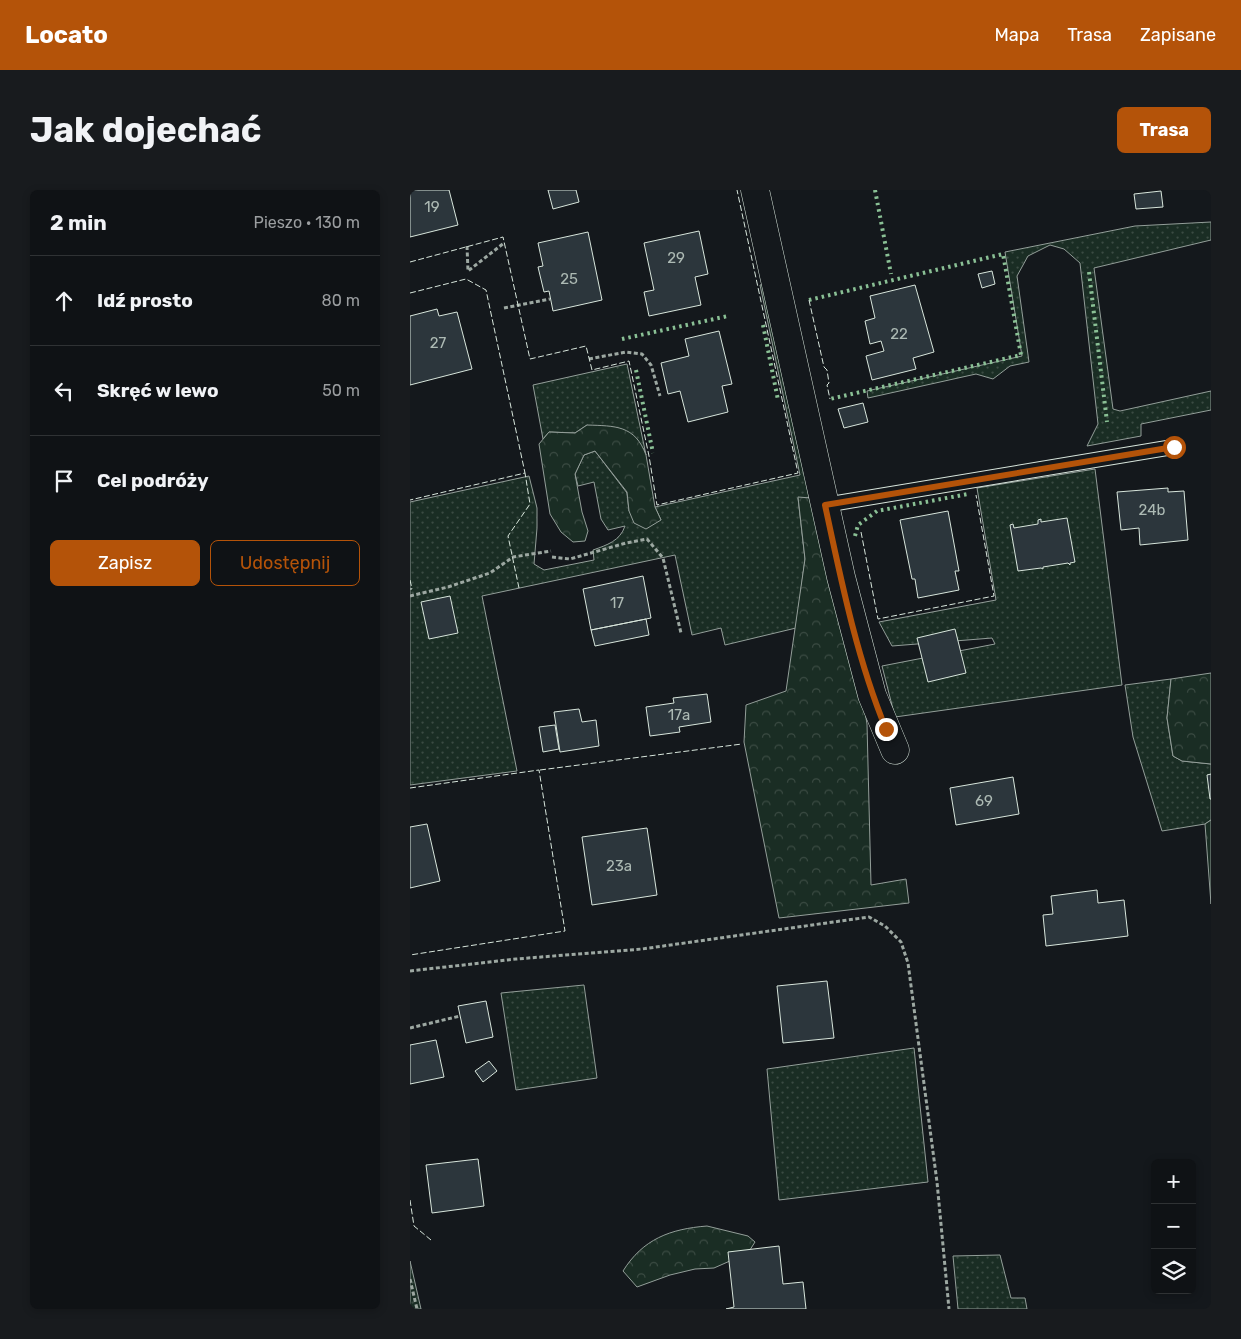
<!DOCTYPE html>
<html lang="pl">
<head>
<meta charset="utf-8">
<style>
  :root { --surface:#0f1215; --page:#181b1e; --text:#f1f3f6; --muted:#9b9ea0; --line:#2f3234; --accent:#b45309 }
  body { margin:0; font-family:Rubik,sans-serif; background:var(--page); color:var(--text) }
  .controls { position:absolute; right:15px; bottom:15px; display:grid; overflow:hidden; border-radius:8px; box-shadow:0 2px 8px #0003 }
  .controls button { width:45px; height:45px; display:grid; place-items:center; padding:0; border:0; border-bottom:1px solid var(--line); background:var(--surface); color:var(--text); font:25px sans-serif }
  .stop { position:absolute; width:15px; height:15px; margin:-11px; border:4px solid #b45309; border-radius:50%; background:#fff }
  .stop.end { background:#b45309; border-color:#fff; box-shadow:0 1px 5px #0008 }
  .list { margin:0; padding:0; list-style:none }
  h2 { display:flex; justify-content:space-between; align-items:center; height:65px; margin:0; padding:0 20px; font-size:21px }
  h2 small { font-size:16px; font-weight:400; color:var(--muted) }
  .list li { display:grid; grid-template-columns:32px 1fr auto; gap:15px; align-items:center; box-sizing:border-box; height:90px; padding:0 20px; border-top:1px solid var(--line) }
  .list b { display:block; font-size:19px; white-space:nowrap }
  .list em { font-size:16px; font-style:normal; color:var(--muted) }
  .actions { display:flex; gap:10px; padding:15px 20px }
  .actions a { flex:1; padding:11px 0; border:1px solid var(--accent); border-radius:8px; text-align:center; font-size:18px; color:var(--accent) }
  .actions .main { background:var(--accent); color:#fff }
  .icon { flex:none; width:28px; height:28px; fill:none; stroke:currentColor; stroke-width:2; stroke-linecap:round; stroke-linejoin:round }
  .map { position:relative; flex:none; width:801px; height:1119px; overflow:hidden; border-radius:8px }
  header { display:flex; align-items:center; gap:30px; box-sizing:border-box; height:70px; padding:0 25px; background:var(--accent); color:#fff }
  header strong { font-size:24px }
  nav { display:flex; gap:28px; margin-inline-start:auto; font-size:18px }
  .intro { display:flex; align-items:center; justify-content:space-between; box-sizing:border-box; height:120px; padding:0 30px }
  h1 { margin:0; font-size:35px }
  .button { padding:12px 22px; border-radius:8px; background:var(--accent); color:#fff; font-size:18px; font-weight:700 }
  main { display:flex; gap:30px; padding:0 30px }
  aside { flex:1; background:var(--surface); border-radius:8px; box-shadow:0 2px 8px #0003 }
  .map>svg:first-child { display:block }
  .grass { fill:url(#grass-dots); stroke:#939e99 }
  .forest { fill:url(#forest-crowns); stroke:#939e99 }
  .building { fill:#2c363c; stroke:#d8e6dc }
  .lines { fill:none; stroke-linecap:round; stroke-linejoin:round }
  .lane-casing { stroke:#d8e6dc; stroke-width:16 }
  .street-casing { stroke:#d8e6dc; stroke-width:29 }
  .path { stroke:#9da8a2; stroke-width:3; stroke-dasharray:4 2.5; stroke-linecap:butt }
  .lane { stroke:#14181c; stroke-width:14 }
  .street { stroke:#14181c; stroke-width:28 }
  .hedge { stroke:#8ac095; stroke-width:4; stroke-dasharray:2.5 4; stroke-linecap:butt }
  .fence { stroke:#d8e6dc; stroke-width:1; stroke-dasharray:6 2.5; stroke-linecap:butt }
  .route { stroke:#b45309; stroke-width:6 }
  .labels { text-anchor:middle; stroke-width:4; stroke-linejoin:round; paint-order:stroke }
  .number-label { font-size:15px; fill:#adbab4 }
</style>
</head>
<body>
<header>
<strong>Locato</strong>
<nav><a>Mapa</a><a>Trasa</a><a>Zapisane</a></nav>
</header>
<div class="intro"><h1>Jak dojechać</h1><a class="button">Trasa</a></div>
<main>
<aside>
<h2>2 min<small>Pieszo · 130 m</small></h2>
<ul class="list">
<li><svg class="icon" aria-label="ahead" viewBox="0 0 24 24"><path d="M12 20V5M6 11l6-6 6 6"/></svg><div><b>Idź prosto</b></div><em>80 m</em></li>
<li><svg class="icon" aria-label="left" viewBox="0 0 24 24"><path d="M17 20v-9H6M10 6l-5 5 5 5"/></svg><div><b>Skręć w lewo</b></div><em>50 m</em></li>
<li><svg class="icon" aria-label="arrive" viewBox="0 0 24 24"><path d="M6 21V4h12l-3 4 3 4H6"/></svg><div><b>Cel podróży</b></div></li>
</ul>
<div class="actions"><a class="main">Zapisz</a><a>Udostępnij</a></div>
</aside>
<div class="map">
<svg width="801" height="1119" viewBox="0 0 801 1119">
  <defs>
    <pattern id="grass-dots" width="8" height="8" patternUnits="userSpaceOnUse" patternTransform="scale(1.25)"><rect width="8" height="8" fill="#1a2d24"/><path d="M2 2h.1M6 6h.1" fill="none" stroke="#3b4b43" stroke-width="1.8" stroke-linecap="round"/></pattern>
    <pattern id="forest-crowns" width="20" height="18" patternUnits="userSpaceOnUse" patternTransform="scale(1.25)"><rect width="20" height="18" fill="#1a2d24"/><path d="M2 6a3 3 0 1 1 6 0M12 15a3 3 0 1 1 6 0" fill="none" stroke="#3b4b43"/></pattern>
  </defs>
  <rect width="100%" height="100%" fill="#14181c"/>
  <path class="grass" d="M801 32V50L684 78 703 219 710 221 801 201V220L731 234V246L677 256 688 234 670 73 654 59 640 55 618 66 607 86 619 172 600 176 583 189 566 184 458 208 457 201 612 166 595 62 725 36Z
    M363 92 401 308H388L395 369 386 438 315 455 311 438 282 445 265 365 72 406 107 581 0 595V312L119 286 127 318V338L124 374 134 380 184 370 183 360C197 355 210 351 215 336L198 340 191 329 184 292 168 296 165 284 174 265 185 261 217 303 219 321 251 330 245 317 390 285 350 95Z
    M217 174 236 265 234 259 177 235 165 243 139 242 133 249 123 195Z
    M685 279 712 495 485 527 472 476 585 454 582 448 482 456 469 432 586 410 567 298Z
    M761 489 757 528 763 566 772 571 801 574V630L795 634 752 641 723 547 715 495Z
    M174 795 187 888 106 900 91 803Z
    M504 858 518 992 369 1010 357 879Z
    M590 1065 601 1108H615L617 1119H548L543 1066Z
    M0 1071 11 1119H0Z"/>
  <path class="forest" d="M177 235C205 236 225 235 236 265L245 317 251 330 236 339 224 333 219 321 217 302 185 261 174 265 165 284 172 322 178 341 175 351 163 352 151 342 140 324 129 254 139 242 165 243Z
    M388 307 401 308 447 474 457 534 461 695 496 689 499 713 369 728 334 552 336 515 376 501 395 369Z
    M801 483V574L772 571 763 566 757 528 761 489Z
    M801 630V714L795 634Z
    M297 1036 338 1046 345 1052 338 1063 304 1078 285 1079 260 1085 227 1097 213 1081C233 1049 260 1039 297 1036Z"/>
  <path class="building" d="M0 0H39L48 35 0 47Z
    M138 0H166L169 12 143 19Z
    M751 1 753 17 726 19 724 4Z
    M289 41 298 84 285 87 291 115 239 126 234 102 244 100 234 53Z
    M178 42 192 110 143 121 139 101 134 102 128 77 133 76 128 53Z
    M582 81 585 94 572 98 568 84Z
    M505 95 524 162 503 168 506 179 462 190 456 166 474 161 471 151 460 154 455 131 465 128 460 106Z
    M27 119 29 126 47 122 62 179 0 195V126Z
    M309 141 322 194 312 196 318 222 278 232 270 201 258 204 251 173 279 166 275 149Z
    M453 213 458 232 434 238 428 219Z
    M758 298V302L774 301 778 350 730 355 729 338 711 340 707 302Z
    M538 321 549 381H545L549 400 508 408 505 389H502L490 330Z
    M657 328 665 372 660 373V375L658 373 633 377V379L631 378 608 381 600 335 603 334 604 338 628 334V330L631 329V332Z
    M233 386 241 428 181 440 173 399Z
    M40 406 48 443 19 449 11 412Z
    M236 429 239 445 185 456 181 440Z
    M545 439 556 483 518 492 507 448Z
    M297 504 301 532 269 537 270 542 240 546 236 517 264 513 263 508Z
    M169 519 172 532 186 530 189 556 150 562 144 522Z
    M145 535 149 559 133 562 129 537Z
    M801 584V609H800L797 585Z
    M603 587 609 624 546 635 540 598Z
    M17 634 30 691 0 698V637Z
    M237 638 247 705 182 715 172 647Z
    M687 700 688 713 714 710 718 746 636 756 633 725 643 724 641 706Z
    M417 791 424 848 373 853 367 796Z
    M76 811 83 847 56 853 48 816Z
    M26 850 34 887 0 894V855Z
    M79 871 87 881 73 892 65 881Z
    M68 969 74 1016 22 1023 16 975Z
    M369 1056 373 1094 393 1092 396 1119H316L324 1117 318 1062Z"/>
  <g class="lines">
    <g class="lane-casing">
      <path id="lane" d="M415 315 763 257"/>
    </g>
    <g class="street-casing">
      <path id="street" d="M345 0 431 387 462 505 485 560"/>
    </g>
    <path class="path" d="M57 56 58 81 94 53
      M94 118 140 109
      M179 169 216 162 232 164 241 175 250 206
      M142 367 160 369 216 353 237 349 253 368 271 443
      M0 406 38 397 80 383 103 367 141 361
      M0 781 106 769 232 759 459 727 475 736 491 752 498 773 527 992 539 1119
      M0 838 50 826
      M0 1089 7 1119"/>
    <use href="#lane" class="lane"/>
    <use href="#street" class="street"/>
    <path class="hedge" d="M465 0 481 84
      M679 82 697 232
      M399 110 593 64 611 165 420 209
      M353 135 368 210
      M212 149 318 126
      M226 180 243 263
      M445 346 448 335 467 321 558 304"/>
    <path class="fence" d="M0 72 93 47 120 169 176 156 182 180 219 171 239 266 247 315 388 283 327 0
      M0 103 56 89 76 100 115 283 0 310
      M399 110 414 177 417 180 419 193 417 195 420 209
      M451 342 468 429 584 406 566 305
      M0 390 2 399H0
      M109 398 98 346 120 314 115 283
      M130 580 332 554
      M0 598 129 580 155 741 0 765
      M0 1010 4 1036 21 1050"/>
  </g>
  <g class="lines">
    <path class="route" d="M476 539C447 469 431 390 415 315L764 257"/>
  </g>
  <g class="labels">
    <g class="number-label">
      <text x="22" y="22">19</text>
      <text x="266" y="73">29</text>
      <text x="159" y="94">25</text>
      <text x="489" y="149">22</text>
      <text x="28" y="158">27</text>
      <text x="742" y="325">24b</text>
      <text x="207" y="418">17</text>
      <text x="269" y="530">17a</text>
      <text x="574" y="616">69</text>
      <text x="209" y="681">23a</text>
    </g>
  </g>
</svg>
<div class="controls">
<button>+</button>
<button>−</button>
<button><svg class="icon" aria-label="layers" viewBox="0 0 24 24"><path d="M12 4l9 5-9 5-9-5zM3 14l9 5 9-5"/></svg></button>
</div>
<div class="stop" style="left:764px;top:257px"></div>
<div class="stop end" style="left:476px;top:539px"></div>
</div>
</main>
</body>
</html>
